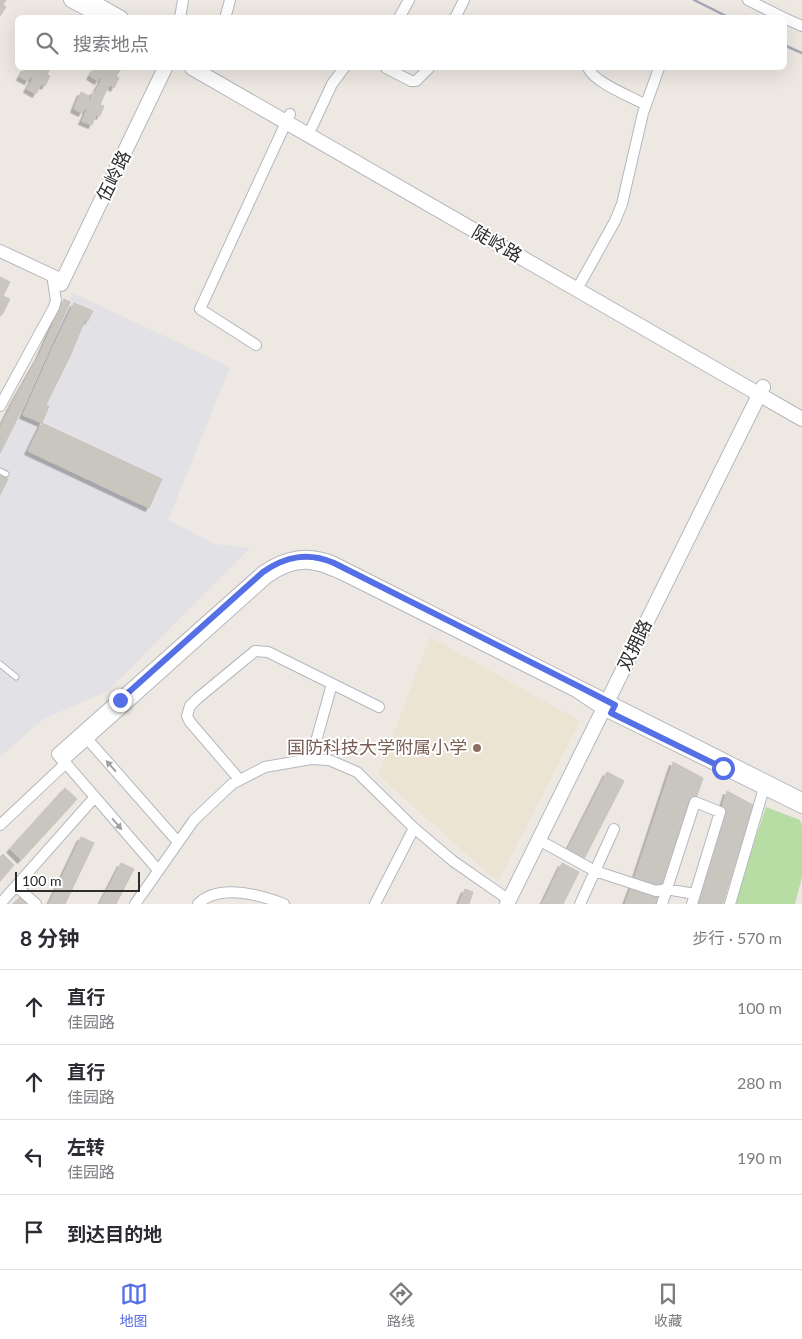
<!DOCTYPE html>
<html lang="zh">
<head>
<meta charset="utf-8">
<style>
  :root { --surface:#fff; --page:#f7f7f7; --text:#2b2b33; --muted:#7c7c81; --line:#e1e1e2; --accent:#556fe6 }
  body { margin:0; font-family:Lato,"Noto Sans SC",sans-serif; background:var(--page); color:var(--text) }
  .scale { position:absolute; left:15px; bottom:12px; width:125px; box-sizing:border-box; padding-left:5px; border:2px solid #2d2d2d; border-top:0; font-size:14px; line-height:18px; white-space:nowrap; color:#2d2d2d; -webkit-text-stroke:4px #fff; paint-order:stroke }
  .stop { position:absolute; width:15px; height:15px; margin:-11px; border:4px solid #556fe6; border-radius:50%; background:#fff }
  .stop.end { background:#556fe6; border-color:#fff; box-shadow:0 1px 5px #0008 }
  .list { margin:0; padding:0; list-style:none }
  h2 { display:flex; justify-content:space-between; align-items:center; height:65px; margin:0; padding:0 20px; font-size:21px }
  h2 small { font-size:16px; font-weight:400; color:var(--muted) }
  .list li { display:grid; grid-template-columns:32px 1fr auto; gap:15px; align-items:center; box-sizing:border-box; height:75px; padding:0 20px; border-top:1px solid var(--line) }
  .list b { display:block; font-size:19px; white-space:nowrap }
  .list p { margin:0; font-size:16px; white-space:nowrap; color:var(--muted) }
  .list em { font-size:16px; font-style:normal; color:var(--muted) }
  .icon { flex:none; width:28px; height:28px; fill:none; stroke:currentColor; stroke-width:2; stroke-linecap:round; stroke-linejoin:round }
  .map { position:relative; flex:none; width:802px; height:904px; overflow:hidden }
  .search { position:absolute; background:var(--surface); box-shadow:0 5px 20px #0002; left:15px; right:15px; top:15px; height:55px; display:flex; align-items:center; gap:12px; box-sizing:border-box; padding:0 18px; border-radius:8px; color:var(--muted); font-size:19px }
  .sheet { height:365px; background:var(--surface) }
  nav { display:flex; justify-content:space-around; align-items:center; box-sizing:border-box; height:70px; border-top:1px solid var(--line); background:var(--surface); font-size:14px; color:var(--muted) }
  nav a { display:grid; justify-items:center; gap:2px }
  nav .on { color:var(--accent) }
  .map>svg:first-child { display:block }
  .industrial { fill:#e2e1e6 }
  .education { fill:#ece4d3 }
  .green { fill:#b7dda5 }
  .building { fill:#c9c6bf; stroke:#c8c4bb; filter:url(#shadow) }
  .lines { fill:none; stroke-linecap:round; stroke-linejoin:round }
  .service-casing { stroke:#b5b7bf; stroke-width:7 }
  .minor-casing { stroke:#b5b7bf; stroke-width:12 }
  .tertiary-casing { stroke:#b5b7bf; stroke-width:14 }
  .secondary-casing { stroke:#b5b7bf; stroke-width:16 }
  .service { stroke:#fff; stroke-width:5 }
  .minor { stroke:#fff; stroke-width:10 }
  .tertiary { stroke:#fff; stroke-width:12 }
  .secondary { stroke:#fff; stroke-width:14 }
  .rail { stroke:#a4a7b5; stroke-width:2.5 }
  .oneway { fill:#a0a0a0 }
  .route { stroke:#556fe6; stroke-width:6 }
  .education-dot { fill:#8d6e63; stroke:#fff; stroke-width:2 }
  .labels { text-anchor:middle; stroke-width:4; stroke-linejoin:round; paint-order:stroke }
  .street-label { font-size:18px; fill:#2d2d2d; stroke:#fff }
  .education-label { font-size:18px; fill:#785e54; stroke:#fff; text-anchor:end }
</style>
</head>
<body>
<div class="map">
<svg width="802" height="904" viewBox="0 0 802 904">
  <defs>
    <filter id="shadow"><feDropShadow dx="-3.5" dy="3.5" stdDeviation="0" flood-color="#0004"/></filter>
  </defs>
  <rect width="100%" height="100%" fill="#ede8e1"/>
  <path class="industrial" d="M73 293 230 367 168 520 215 544 250 548 108 691 43 719 0 757V434Z"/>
  <path class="education" d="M430 637 580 721 498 882 378 775Z"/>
  <path class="green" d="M766 807 800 820 802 825V877L795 904H734Z"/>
  <path class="building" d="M0 0H6L3 5 6 7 0 16Z
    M25 68H35L37 70 38 68H51L47 74 50 76 45 86 41 84 36 94 27 89 33 78 30 77 28 81 20 77Z
    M95 68H106L104 70 106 71 109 68H122L116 76 119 78 114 88 110 85 104 95 96 90 102 79 100 77 98 81 90 76Z
    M94 91 104 95 100 105 104 106 100 116 96 115 92 125 82 121 87 110 84 109 82 113 74 109 81 92 89 96 87 101H90Z
    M0 277 10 282 3 296 10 299 2 315 0 314Z
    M64 299 70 302 45 359 39 356Z
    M74 303 93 311 88 321 85 320 71 354 53 347Z
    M53 347 71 354 46 405 49 406 42 423 23 415Z
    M39 356 45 359 24 405 14 400Z
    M14 400 24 405 0 453V428Z
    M42 423 162 479 149 508 28 451Z
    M0 475 8 479 0 495Z
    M673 762 703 778 666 889 633 883Z
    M607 772 624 781 584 859 567 851Z
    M65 788 77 799 21 860 10 849Z
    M727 791 753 805 723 903 695 894Z
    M81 837 94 843 65 904H49Z
    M3 854 14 865 0 881V857Z
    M121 863 134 869 116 904H100Z
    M562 863 579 872 563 904H542Z
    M633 883 666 889 662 904H625Z
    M465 889 473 892 469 904H459Z
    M695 894 723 903V904H692Z
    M20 897 27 904H13Z"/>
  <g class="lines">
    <g class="service-casing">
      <path id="service" d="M0 471 6 474
        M0 664 16 677"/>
    </g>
    <g class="minor-casing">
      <path id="minor" d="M748 0 784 18
        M226 15 230 0
        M180 18 183 0
        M399 18 409 0
        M455 18 464 0
        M784 18 802 26
        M386 68 411 81H416L429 68
        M588 68C595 83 630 96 646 105
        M312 127 332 84 344 68
        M581 282 615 221 622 204 643 113 659 68
        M256 345 200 309 290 114
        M0 406 54 307 56 300 53 281
        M83 734 178 842
        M311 759 332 684
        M63 760 158 870
        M239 779 190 722 187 716 190 706 198 698 255 651 268 652 379 707
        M0 825 66 763
        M546 844 595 871 656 891 666 889 695 894
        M16 886 36 904
        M0 904 94 798
        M135 904 194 820 232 784 265 767 311 759 329 760 357 772 414 828 453 861 509 900
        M198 904C219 883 260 895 284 904
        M375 904 414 828
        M580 904 614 829
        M662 904 695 802 720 812 692 904
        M730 904 764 788"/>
    </g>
    <g class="tertiary-casing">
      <path id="tertiary" d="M0 251 62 280
        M802 799 334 563C308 552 286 556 263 572L58 754 63 760 267 577C298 555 317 561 349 577L576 691 603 709 802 807"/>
    </g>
    <g class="secondary-casing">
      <path id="secondary" d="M71 0 97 14
        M89 0 121 18
        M192 68 802 419
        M61 284 165 68
        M507 904 763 387"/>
    </g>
    <use href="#service" class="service"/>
    <use href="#minor" class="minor"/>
    <use href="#tertiary" class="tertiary"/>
    <use href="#secondary" class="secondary"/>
    <path class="rail" d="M694 0 730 18
      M784 45 802 53"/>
  </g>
  <defs><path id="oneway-solid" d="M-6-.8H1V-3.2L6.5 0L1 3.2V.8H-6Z" transform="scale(1.25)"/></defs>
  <g class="oneway">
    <use href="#oneway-solid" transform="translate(111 766) rotate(-132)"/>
    <use href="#oneway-solid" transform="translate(117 824) rotate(49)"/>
  </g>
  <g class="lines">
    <path class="route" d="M120 700 263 572C286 556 308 552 334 563L580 687 615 705 611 713 723 768"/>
  </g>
  <circle class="education-dot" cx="477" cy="748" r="5"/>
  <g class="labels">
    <g class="street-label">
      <text transform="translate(114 176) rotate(-64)" y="6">伍岭路</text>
      <text transform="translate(497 244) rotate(30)" y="6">陡岭路</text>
      <text transform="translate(635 645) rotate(-64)" y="6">双拥路</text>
    </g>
    <g class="education-label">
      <text x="467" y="754">国防科技大学附属小学</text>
    </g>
  </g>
</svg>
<div class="scale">100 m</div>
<div class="stop" style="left:723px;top:768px"></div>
<div class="stop end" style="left:120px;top:700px"></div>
<div class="search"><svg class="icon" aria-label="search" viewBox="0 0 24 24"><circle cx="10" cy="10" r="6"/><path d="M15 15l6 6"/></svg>搜索地点</div>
</div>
<section class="sheet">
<h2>8 分钟<small>步行 · 570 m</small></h2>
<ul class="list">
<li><svg class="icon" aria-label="ahead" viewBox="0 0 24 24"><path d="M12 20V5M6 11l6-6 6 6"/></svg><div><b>直行</b><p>佳园路</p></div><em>100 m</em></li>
<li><svg class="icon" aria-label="ahead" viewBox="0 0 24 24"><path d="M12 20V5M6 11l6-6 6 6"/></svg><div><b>直行</b><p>佳园路</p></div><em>280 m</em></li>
<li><svg class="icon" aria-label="left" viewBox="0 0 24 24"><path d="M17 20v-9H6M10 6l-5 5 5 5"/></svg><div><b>左转</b><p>佳园路</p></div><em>190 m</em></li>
<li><svg class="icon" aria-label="arrive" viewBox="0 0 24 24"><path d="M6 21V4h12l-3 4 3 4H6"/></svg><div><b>到达目的地</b></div></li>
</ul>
</section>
<nav>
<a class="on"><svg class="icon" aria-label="map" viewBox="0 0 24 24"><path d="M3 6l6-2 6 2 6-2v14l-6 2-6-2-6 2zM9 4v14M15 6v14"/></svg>地图</a>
<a><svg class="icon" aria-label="directions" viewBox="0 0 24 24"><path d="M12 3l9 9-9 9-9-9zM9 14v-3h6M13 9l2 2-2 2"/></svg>路线</a>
<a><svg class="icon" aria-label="saved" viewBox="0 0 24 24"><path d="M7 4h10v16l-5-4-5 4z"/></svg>收藏</a>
</nav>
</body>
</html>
